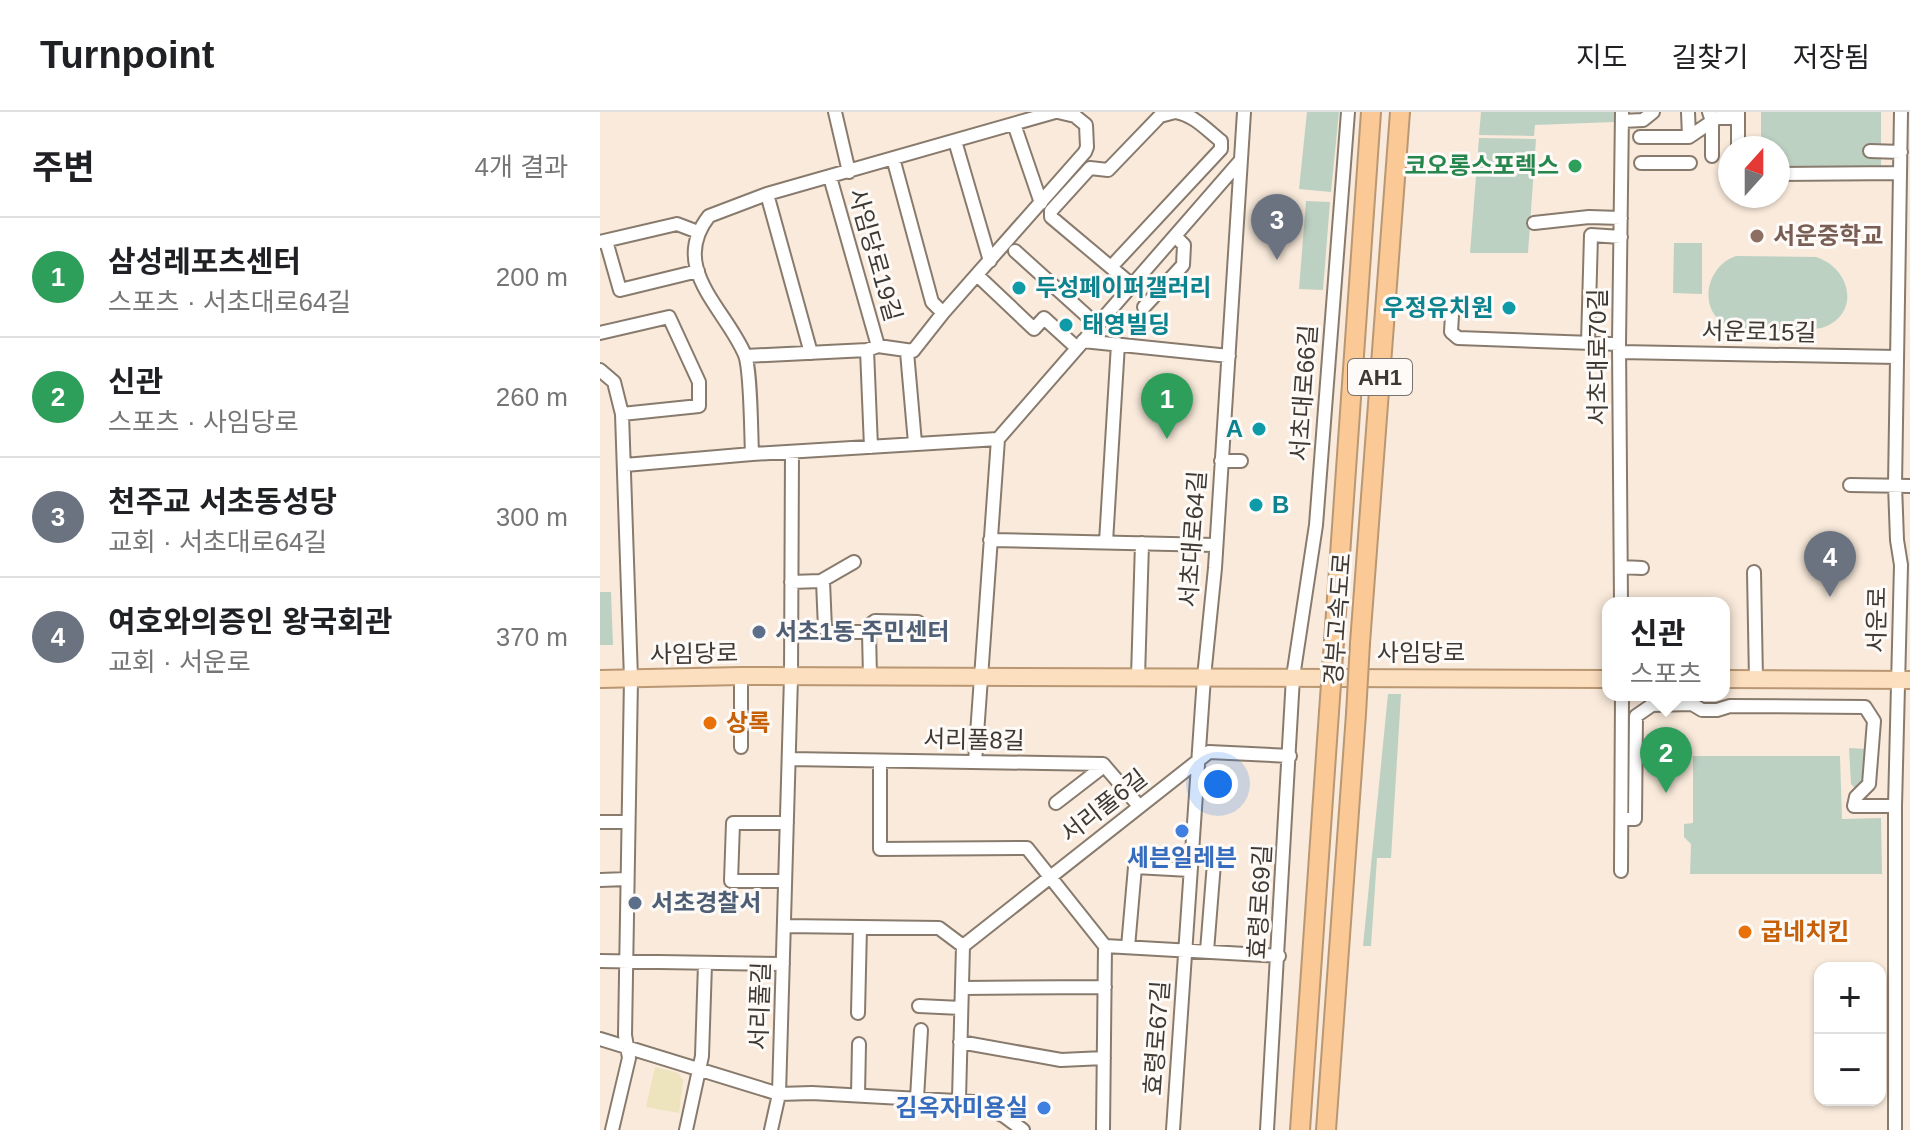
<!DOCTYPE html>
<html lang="ko">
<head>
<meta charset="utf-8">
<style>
  :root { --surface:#fff; --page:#f2f2f2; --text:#202124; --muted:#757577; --line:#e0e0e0; --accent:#ea580c }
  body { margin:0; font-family:Helvetica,"Noto Sans KR",sans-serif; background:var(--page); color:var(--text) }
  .controls { position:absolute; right:24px; bottom:24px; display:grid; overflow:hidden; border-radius:16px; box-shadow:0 2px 6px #0004 }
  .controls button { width:72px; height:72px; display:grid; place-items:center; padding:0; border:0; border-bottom:2px solid var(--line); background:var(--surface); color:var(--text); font:40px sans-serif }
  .compass { position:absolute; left:1118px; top:24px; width:72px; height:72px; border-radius:50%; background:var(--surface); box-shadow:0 2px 6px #0004; rotate:21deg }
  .you { position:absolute; left:618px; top:672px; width:28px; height:28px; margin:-20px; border:6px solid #fff; border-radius:50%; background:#1a73e8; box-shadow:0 0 0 12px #1a73e833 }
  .badge { display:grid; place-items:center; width:52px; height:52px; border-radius:50%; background:var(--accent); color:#fff; font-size:26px; font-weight:700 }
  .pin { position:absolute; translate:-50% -66px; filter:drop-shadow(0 2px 4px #0008) }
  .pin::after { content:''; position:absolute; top:42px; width:28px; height:24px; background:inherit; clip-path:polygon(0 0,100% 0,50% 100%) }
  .popup { position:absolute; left:1002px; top:485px; width:128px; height:104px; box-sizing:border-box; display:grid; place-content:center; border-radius:16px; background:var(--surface); filter:drop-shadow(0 2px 6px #0005); font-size:26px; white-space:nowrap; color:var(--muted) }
  .popup b { font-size:30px; color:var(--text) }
  .popup::after { content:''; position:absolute; left:50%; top:100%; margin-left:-16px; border:16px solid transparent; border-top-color:var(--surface) }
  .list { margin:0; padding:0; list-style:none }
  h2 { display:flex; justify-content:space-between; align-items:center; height:104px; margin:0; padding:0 32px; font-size:34px }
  h2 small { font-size:26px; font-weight:400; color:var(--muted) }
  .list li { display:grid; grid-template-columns:52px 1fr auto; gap:24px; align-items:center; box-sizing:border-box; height:120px; padding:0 32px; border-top:2px solid var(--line) }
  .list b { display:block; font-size:30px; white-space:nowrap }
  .list p { margin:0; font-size:26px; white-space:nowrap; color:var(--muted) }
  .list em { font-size:26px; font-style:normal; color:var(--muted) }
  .map { position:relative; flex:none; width:1310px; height:1018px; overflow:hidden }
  header { display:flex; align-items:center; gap:48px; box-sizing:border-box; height:112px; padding:0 40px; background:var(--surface); border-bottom:2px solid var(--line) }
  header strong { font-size:38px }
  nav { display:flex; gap:44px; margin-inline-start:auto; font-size:28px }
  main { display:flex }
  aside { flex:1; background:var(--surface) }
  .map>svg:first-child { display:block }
  .green { fill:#bdd1c3 }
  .sand { fill:#ede4be }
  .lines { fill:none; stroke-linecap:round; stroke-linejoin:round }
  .minor-casing { stroke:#887b6d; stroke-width:16 }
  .major-casing { stroke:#b99773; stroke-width:20 }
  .highway-casing { stroke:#b99773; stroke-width:22 }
  .minor { stroke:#fff; stroke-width:12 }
  .major { stroke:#fcdfbf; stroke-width:16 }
  .highway { stroke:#fac995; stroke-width:18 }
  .highway-bridge-casing { stroke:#b99773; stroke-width:22; stroke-linecap:butt }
  .highway-bridge { stroke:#fac995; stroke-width:18 }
  .leisure-dot { fill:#2e9e5b; stroke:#fdfaf7; stroke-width:3 }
  .education-dot { fill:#8d6e63; stroke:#fdfaf7; stroke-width:3 }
  .culture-dot { fill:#0f9aa8; stroke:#fdfaf7; stroke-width:3 }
  .service-dot { fill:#5c6f8a; stroke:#fdfaf7; stroke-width:3 }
  .food-dot { fill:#e8710a; stroke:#fdfaf7; stroke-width:3 }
  .shop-dot { fill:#3f7fe0; stroke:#fdfaf7; stroke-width:3 }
  .labels { text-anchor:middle; stroke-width:6; stroke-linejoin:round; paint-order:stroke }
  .shield { fill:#fdfaf7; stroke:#78736e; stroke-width:2 }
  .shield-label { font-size:22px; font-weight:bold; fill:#3f3933 }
  .leisure-label { font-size:24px; font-weight:bold; fill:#27864d; stroke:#fdfaf7; text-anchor:end }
  .education-label { font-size:24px; font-weight:bold; fill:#785e54; stroke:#fdfaf7; text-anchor:start }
  .street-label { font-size:24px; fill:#3f3933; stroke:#fdfaf7 }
  .culture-label { font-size:24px; font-weight:bold; fill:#0d838f; stroke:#fdfaf7; text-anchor:start }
  .service-label { font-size:24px; font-weight:bold; fill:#4e5e75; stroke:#fdfaf7; text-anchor:start }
  .food-label { font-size:24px; font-weight:bold; fill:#c56008; stroke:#fdfaf7; text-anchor:start }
  .shop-label { font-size:24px; font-weight:bold; fill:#366cbe; stroke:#fdfaf7 }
</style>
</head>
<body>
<header>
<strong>Turnpoint</strong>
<nav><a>지도</a><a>길찾기</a><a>저장됨</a></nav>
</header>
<main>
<aside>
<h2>주변<small>4개 결과</small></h2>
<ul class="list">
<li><span class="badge" style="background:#2e9e5b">1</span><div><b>삼성레포츠센터</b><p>스포츠 · 서초대로64길</p></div><em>200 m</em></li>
<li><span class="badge" style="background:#2e9e5b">2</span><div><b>신관</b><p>스포츠 · 사임당로</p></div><em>260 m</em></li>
<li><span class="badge" style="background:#6b7280">3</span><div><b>천주교 서초동성당</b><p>교회 · 서초대로64길</p></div><em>300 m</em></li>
<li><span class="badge" style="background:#6b7280">4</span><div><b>여호와의증인 왕국회관</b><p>교회 · 서운로</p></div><em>370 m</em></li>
</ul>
</aside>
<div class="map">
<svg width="1310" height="1018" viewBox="0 0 1310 1018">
  <rect width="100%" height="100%" fill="#f9eadb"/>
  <path class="green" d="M707 0H739L731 80 699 77Z
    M881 0H1014V10L935 13 934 24 879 23Z
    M1161 0H1281V57L1178 56V36H1161Z
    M879 26 936 27 928 141H870Z
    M706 89 730 90 723 178 699 177Z
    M1074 131H1102V182L1073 181Z
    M1136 144 1216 145C1249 155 1261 198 1227 214 1213 221 1136 221 1124 212 1097 194 1108 153 1136 144Z
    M0 480H11L13 533H0Z
    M788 582H801L791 746H777L771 834H763Z
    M1249 636 1267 637 1263 672 1256 677 1251 672Z
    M1093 644H1240L1242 707 1281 706 1282 762H1090L1091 732 1084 725V712L1093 711Z"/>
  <path class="sand" d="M55 955 78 961 83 968 79 1001 46 995Z"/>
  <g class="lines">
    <g class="minor-casing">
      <path id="minor" d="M235 0 249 60
        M1088 0 1089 25
        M1109 0 1112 9V44
        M1022 9 1043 8 1053 0
        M414 12 441 91
        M1040 25H1089L1117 6H1138
        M355 29 390 149
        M1138 36V0
        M1270 39 1301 40
        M293 46 332 190 343 201
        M1041 51H1090
        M1178 62 1300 61
        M230 65 278 234
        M167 82 211 241
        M934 111 989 105 1021 106
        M6 129 20 178 98 159
        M0 130 77 112 98 120
        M415 139 497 213
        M511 155 621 37V29C607 18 594 3 576 0
        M377 163 434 217 444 206 477 236
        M532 173 451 105V99L490 56 508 58 560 4 575 0
        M544 195 583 153 584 133 575 124
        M852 203 851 220 858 226 1019 232
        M0 221 69 205 99 270V294L22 302
        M483 229 629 244
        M988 231 991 123 1021 125
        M267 238 271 335
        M307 240 315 331
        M1020 240 1297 245
        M146 244 267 238 278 234 313 239 343 201 485 40 487 35 486 13 475 4 458 0
        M0 258 14 270 22 302 31 567 25 923 29 946 12 1018
        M152 342C151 321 151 259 145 243 126 197 68 156 109 104L167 82 455 0
        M621 349H641
        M25 353 152 342 398 327
        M1250 373 1310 374
        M390 428 615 433
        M506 430 518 232
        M1021 455 1042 456
        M1154 460 1156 568
        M223 469 225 517 229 520H269
        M191 470 221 469 254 450
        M1021 491 1019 232 1022 0
        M141 564V635
        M270 565 269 520 271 512 275 509 318 510
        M538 565 542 431
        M189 647 503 652 539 694
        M280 649V737L427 736 505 834 503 1018
        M375 650 398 327 641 48
        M456 691 504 654
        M1027 707H1035L1036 604 1052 593 1092 592 1102 598H1117L1130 594 1265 595 1274 609 1269 672 1256 685 1254 694H1295
        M0 710H28
        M1021 759 1022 583
        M0 768 27 767
        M185 769H131L133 711H187
        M184 814 339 816 363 834 359 987
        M363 834 609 640 690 644
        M505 834 679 844
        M528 835 535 755 590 758
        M607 839 614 751
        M0 849 183 852
        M362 876 505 875
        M319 894 361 896
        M258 901 260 815
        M0 927 179 982 212 981 374 990 404 1004 423 1018
        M360 930 461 948 504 946
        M258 983 259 932
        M317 986 321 918
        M86 1018 102 944 105 852
        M171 1018 179 982 191 565 192 340
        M573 1018 604 565 615 456 644 0
        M667 1018 693 565 716 413 748 0
        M1295 1018V694L1301 453 1297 428 1295 373 1301 0"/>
    </g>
    <g class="major-casing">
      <path id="major" d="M0 567 141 564 1008 567
        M1124 567 1310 568"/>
    </g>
    <g class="highway-casing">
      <path id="highway" d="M734 529 771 0
        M760 531 800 0
        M700 1018 729 600
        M726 1018 756 602"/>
    </g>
    <use href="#minor" class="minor"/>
    <use href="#major" class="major"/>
    <use href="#highway" class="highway"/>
    <g class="highway-bridge-casing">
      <path id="highway-bridge" d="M729 600 734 529
        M756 602 760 531"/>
    </g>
    <use href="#highway-bridge" class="highway-bridge"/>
  </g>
  <circle class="leisure-dot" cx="975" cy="54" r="8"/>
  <circle class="education-dot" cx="1157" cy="124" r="8"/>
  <g class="culture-dot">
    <circle cx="419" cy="176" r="8"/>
    <circle cx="909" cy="196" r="8"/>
    <circle cx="466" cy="213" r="8"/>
    <circle cx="659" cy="317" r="8"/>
    <circle cx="656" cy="393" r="8"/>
  </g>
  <g class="service-dot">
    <circle cx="159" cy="520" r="8"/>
    <circle cx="35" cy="791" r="8"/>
  </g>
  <g class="food-dot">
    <circle cx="110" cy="611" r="8"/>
    <circle cx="1145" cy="820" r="8"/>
  </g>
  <g class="shop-dot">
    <circle cx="582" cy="719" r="8"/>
    <circle cx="444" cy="996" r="8"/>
  </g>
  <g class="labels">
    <rect class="shield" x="748" y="247" width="64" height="36" rx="6"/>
    <g class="shield-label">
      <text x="780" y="273">AH1</text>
    </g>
    <g class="leisure-label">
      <text x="959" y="62">코오롱스포렉스</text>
    </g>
    <g class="education-label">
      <text x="1173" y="132">서운중학교</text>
    </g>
    <g class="street-label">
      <text transform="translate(275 143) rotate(74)" y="8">사임당로19길</text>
      <text transform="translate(1159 220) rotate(1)" y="8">서운로15길</text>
      <text transform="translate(998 245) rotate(-90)" y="8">서초대로70길</text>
      <text transform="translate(704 281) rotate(-86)" y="8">서초대로66길</text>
      <text transform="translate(593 427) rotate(-86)" y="8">서초대로64길</text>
      <text transform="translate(738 507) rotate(-86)" y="8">경부고속도로</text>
      <text transform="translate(1277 508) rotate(-89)" y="8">서운로</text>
      <text x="821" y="549">사임당로</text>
      <text transform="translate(94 542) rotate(-1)" y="8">사임당로</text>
      <text transform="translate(374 628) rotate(1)" y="8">서리풀8길</text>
      <text transform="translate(504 694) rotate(-38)" y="8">서리풀6길</text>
      <text transform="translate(660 790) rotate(-87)" y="8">효령로69길</text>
      <text transform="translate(160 894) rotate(-88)" y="8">서리풀길</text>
      <text transform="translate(557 926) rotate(-86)" y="8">효령로67길</text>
    </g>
    <g class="culture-label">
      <text x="435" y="184">두성페이퍼갤러리</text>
      <text x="893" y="204" text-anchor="end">우정유치원</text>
      <text x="482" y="221">태영빌딩</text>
      <text x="643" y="325" text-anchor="end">A</text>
      <text x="672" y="401">B</text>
    </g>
    <g class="service-label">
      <text x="175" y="528">서초1동 주민센터</text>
      <text x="51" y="799">서초경찰서</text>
    </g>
    <g class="food-label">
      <text x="126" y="619">상록</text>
      <text x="1161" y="828">굽네치킨</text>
    </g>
    <g class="shop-label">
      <text x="582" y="754">세븐일레븐</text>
      <text x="428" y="1004" text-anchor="end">김옥자미용실</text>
    </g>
  </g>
</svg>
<div class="controls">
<button>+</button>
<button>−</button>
</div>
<svg class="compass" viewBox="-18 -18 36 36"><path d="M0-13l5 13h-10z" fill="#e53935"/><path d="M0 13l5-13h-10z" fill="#757577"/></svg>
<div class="you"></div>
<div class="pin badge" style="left:567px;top:327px;background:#2e9e5b">1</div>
<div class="pin badge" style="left:1066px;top:681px;background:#2e9e5b">2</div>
<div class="popup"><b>신관</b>스포츠</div>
<div class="pin badge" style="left:677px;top:148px;background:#6b7280">3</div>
<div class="pin badge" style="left:1230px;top:485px;background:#6b7280">4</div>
</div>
</main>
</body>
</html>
